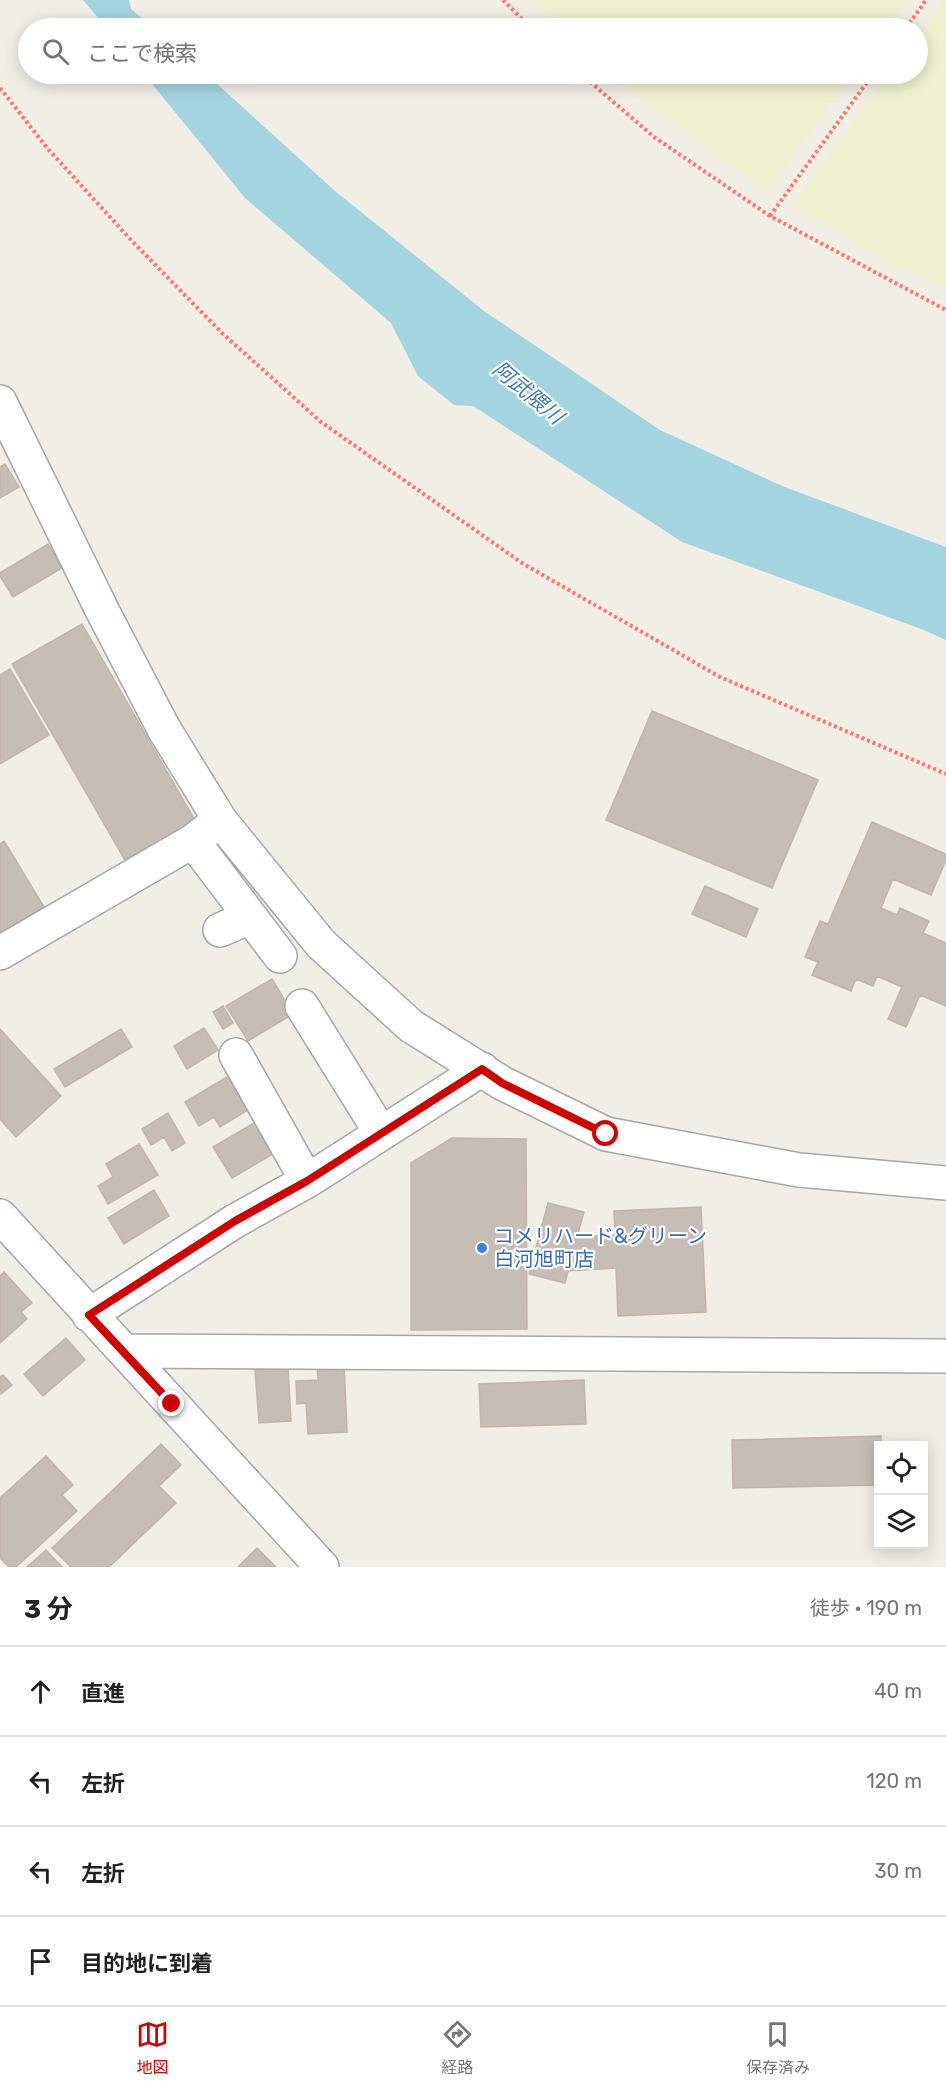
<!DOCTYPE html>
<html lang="ja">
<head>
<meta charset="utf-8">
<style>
  :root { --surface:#fff; --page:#f6f6f6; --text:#202124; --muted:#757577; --line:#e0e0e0; --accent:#d10003 }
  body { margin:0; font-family:Rubik,"Noto Sans JP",sans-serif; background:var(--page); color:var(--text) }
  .controls { position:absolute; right:18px; bottom:18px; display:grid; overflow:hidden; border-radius:0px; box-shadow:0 3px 15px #0003 }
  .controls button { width:54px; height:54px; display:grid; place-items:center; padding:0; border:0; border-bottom:2px solid var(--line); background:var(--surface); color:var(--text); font:30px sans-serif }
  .stop { position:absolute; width:18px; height:18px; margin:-14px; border:4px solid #d10003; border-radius:50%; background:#fff }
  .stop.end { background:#d10003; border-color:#fff; box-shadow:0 2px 6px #0008 }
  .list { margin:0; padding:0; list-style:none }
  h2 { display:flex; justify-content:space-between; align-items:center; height:78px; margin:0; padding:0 24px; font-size:26px }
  h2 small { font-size:20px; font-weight:400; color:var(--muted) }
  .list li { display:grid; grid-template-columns:39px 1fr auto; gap:18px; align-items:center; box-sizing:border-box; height:90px; padding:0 24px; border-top:2px solid var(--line) }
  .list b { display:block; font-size:22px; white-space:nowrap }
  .list em { font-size:20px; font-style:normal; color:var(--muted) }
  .icon { flex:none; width:33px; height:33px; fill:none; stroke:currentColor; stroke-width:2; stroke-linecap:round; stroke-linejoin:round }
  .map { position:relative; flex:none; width:946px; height:1567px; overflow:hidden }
  .search { position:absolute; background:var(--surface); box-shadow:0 3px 15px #0003; left:18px; right:18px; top:18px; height:66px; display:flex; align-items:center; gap:15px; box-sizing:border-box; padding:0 21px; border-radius:33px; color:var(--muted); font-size:22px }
  .sheet { height:438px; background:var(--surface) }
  nav { display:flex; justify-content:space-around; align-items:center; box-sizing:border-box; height:84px; border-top:2px solid var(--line); background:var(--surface); font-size:16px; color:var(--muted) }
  nav a { display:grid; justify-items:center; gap:3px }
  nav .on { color:var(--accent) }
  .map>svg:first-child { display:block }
  .farmland { fill:#eff1d1 }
  .water { fill:#a5d4e1 }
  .building { fill:#c6bdb5; stroke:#c4b4a8; stroke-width:1.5 }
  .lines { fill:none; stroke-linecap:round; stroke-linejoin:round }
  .minor-casing { stroke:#a7a7a7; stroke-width:36 }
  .path { stroke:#ff776a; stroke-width:4; stroke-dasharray:3 3; stroke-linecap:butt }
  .minor { stroke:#fff; stroke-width:33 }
  .route { stroke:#d10003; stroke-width:8 }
  .shop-dot { fill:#3f7fe0; stroke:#fff; stroke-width:2 }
  .labels { text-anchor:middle; stroke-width:4.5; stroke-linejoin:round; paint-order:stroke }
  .shop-label { font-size:20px; fill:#366cbe; stroke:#fff; text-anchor:start }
  .water-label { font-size:21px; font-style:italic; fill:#437aae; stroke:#fff }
</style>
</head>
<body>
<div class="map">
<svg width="946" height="1567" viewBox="0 0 946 1567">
  <rect width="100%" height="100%" fill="#f1eee6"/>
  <path class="farmland" d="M530 0H906L886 28H562Z
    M944 0H946V288L885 262 792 205 889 74H918V36Z
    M612 74H853L767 192 650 107Z"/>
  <path class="water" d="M83 0H129L131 9 154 28H107Z
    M144 74H206L335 191 484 311 660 430 782 486 946 547V640L924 630 682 542 473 406 454 405 418 376 391 323 245 198Z"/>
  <path class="building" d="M5 464 19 487 0 498V467Z
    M48 544 62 568 13 597 0 576V573Z
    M82 624 196 822 126 862 12 664Z
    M10 669 49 735 0 764V675Z
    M652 711 818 780 772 888 606 820Z
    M872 822 946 854V860L931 895 893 879 881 908 897 915 900 908 929 921 923 933 946 943V1006L920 995 906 1027 888 1019 902 987 877 976 873 986 856 979 851 991 812 975 818 962 805 957 820 921 828 924Z
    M4 841 44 907 0 933V844Z
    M705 886 758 909 746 937 692 914Z
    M272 979 293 1014 248 1041 226 1006Z
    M223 1006 233 1023 223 1029 213 1012Z
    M204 1028 218 1050 187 1069 174 1046Z
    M0 1029 61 1096 16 1137 0 1119Z
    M121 1029 132 1047 65 1087 54 1069Z
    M237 1071 251 1095 242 1100 248 1110 220 1127 214 1117 199 1126 185 1102Z
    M168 1113 185 1143 172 1151 164 1137 151 1145 142 1129Z
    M254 1123 273 1154 232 1178 213 1147Z
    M452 1138 526 1139 527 1329 411 1330V1163Z
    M139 1144 158 1175 108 1204 98 1186 113 1177 106 1164Z
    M154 1190 169 1216 124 1244 108 1218Z
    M548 1203 584 1212 577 1237 615 1235 614 1211 701 1207 706 1312 618 1316 616 1268 568 1271 565 1283 529 1274Z
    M4 1272 32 1303 21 1312 27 1319 0 1343V1276Z
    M66 1338 85 1360 43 1396 24 1374Z
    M344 1363 347 1432 308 1434 306 1403 297 1404 296 1381 318 1380 317 1364Z
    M288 1368 291 1421 259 1423 255 1370Z
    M3 1375 12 1385 1 1394 0 1377Z
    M584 1380 586 1424 481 1427 479 1384Z
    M881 1436V1446H878V1485L733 1488 732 1440Z
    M161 1444 181 1465 159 1486 176 1503 109 1567H71L52 1548Z
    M46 1456 73 1485 62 1495 77 1511 16 1567H9L0 1558V1498Z
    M257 1548 276 1567H238Z
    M46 1550 62 1567H27Z"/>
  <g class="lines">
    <g class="minor-casing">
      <path id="minor" d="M0 402 102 610 164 729 220 820 321 944 411 1026 502 1083 606 1134 799 1170 946 1183
        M193 841 280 956
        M220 930 250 917
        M0 953 193 841 220 820
        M302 1006 381 1133
        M236 1055 307 1181
        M0 1216 322 1567
        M89 1315 235 1221 307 1181 482 1069
        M124 1351 946 1356"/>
    </g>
    <path class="path" d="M503 0 531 28
      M906 28 926 0
      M581 74 654 137 770 216 946 310
      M0 88 48 149 131 240 222 333 321 422 522 563 720 677 946 774
      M770 216 873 74"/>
    <use href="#minor" class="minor"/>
  </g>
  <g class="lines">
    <path class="route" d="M172 1404 89 1315 235 1221 307 1181 482 1069 502 1083 606 1134"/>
  </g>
  <circle class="shop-dot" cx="482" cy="1248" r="6"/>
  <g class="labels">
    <g class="shop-label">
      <text x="494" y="1243">コメリハード&amp;グリーン<tspan x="494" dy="23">白河旭町店</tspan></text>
    </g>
    <g class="water-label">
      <text transform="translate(528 393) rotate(40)" y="7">阿武隈川</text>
    </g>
  </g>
</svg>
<div class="controls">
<button><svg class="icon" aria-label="locate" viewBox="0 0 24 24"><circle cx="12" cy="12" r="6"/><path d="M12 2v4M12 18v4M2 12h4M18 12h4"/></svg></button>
<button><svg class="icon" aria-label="layers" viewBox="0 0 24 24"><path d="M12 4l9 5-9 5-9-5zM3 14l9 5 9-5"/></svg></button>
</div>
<div class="stop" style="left:606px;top:1134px"></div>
<div class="stop end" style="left:172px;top:1404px"></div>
<div class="search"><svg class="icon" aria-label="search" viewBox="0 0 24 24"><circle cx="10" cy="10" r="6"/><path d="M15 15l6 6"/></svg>ここで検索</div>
</div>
<section class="sheet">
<h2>3 分<small>徒歩 · 190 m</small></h2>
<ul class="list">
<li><svg class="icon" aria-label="ahead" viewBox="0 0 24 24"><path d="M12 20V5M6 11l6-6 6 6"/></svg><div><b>直進</b></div><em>40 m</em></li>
<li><svg class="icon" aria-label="left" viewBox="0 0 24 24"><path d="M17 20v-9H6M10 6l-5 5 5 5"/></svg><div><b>左折</b></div><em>120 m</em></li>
<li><svg class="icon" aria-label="left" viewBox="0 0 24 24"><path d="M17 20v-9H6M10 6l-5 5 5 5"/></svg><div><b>左折</b></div><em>30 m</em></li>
<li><svg class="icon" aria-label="arrive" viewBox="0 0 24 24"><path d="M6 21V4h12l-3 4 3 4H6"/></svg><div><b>目的地に到着</b></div></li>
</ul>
</section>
<nav>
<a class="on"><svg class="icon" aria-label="map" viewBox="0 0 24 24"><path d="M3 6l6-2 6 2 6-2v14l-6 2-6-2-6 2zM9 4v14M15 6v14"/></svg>地図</a>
<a><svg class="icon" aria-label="directions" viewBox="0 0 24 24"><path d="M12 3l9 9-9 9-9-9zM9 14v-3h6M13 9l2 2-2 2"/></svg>経路</a>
<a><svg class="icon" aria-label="saved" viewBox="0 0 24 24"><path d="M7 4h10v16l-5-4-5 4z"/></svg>保存済み</a>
</nav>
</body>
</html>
